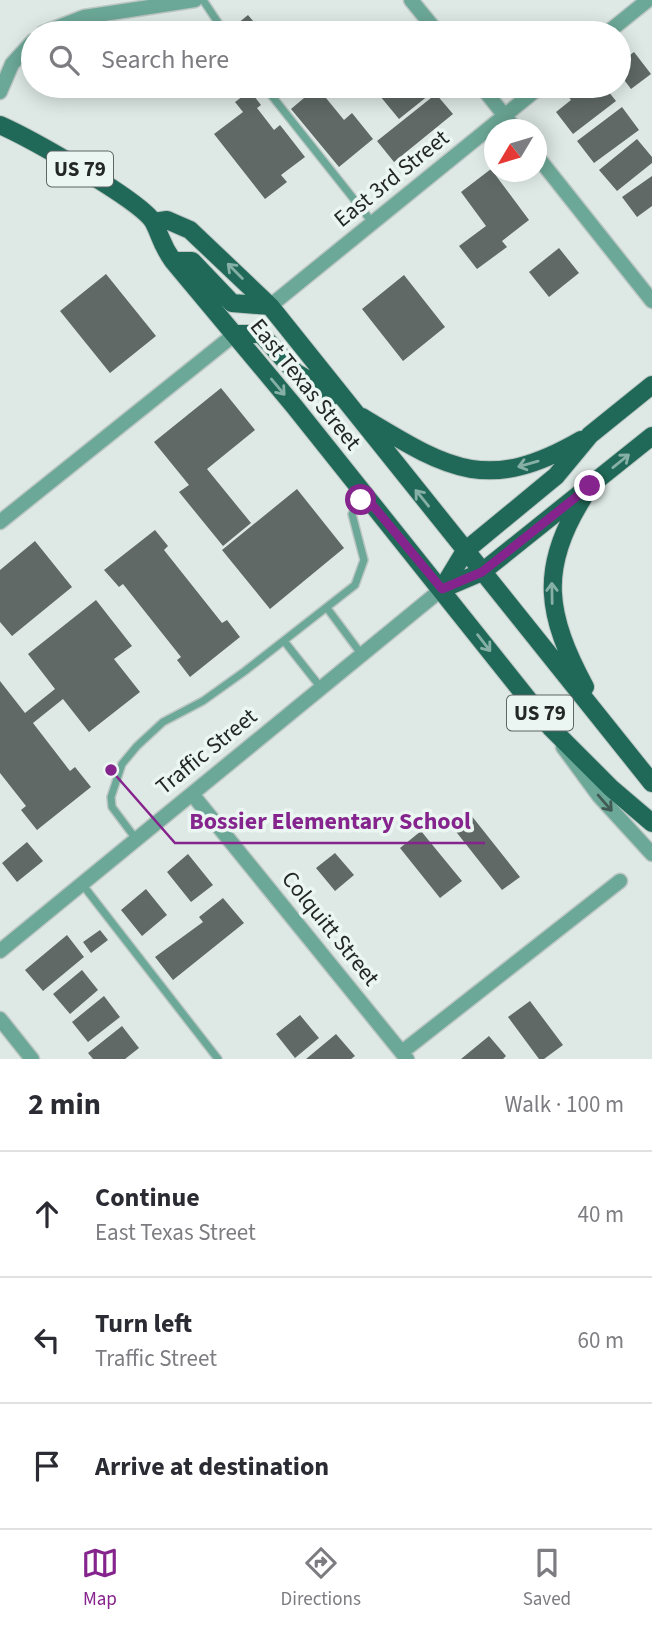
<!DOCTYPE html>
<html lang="en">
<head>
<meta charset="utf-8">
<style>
  :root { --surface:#fff; --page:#f7f7f7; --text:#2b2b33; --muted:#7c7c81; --line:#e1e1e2; --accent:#85248d }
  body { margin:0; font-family:"Source Sans 3",sans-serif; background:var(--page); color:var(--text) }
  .compass { position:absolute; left:484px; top:119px; width:63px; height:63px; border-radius:50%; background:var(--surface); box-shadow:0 4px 18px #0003; rotate:232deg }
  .stop { position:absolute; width:21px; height:21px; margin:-16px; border:5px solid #85248d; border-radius:50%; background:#fff }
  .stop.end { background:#85248d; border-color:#fff; box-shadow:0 2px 7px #0008 }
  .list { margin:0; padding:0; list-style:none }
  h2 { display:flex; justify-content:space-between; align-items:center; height:91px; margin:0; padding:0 28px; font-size:30px }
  h2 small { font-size:23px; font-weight:400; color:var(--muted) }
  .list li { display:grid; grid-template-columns:46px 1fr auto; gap:21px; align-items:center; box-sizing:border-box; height:126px; padding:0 28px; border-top:2px solid var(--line) }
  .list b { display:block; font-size:26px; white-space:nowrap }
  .list p { margin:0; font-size:23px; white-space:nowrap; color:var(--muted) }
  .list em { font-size:23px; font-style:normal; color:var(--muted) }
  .icon { flex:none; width:38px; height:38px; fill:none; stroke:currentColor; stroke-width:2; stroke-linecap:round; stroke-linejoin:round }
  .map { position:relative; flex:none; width:652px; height:1059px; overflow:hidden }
  .search { position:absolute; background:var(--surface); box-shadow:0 4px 18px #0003; left:21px; right:21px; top:21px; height:77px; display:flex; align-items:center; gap:18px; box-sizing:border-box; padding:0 24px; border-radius:38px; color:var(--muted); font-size:26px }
  .sheet { height:469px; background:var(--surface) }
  nav { display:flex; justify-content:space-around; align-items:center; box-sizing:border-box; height:98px; border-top:2px solid var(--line); background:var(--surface); font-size:19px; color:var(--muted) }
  nav a { display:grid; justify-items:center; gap:4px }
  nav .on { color:var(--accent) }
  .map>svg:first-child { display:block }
  .building { fill:#606966 }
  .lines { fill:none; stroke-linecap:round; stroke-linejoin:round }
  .service-casing { stroke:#bcc6c3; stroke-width:10 }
  .minor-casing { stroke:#bcc6c3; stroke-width:17 }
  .primary-casing { stroke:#bcc6c3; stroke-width:20 }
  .service { stroke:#6ca897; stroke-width:7 }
  .minor { stroke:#6ca897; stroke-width:14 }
  .primary { stroke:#206958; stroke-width:18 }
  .oneway { stroke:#86b0a6 }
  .oneway2 { stroke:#405b53 }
  .route { stroke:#85248d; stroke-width:9 }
  .labels { text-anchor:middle; stroke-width:7; stroke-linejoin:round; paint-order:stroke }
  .shield { fill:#ebf6f3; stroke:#5f6564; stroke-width:2 }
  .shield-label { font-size:21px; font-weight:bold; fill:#232726 }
  .street-label { font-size:23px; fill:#232726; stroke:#ebf6f3 }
  .leader { fill:none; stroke:#85248d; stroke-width:2.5 }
  .callout-dot { fill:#85248d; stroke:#ebf6f3; stroke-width:2.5 }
  .callout-label { font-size:24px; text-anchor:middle; font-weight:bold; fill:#85248d; stroke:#ebf6f3; stroke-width:7; stroke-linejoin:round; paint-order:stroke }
</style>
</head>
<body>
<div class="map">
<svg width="652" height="1059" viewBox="0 0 652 1059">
  <rect width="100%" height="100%" fill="#dee9e5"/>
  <path class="building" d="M248 15 263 33H236L232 28Z
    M634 52 651 74 631 89 619 73V63Z
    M353 86H377L363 98Z
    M392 86H430L434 91 399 119 380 96Z
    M568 86H604L616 101 573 134 556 112 571 100 563 90Z
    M317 87 344 120 352 113 373 139 339 167 291 109Z
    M250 91 261 105 257 108 274 130 280 125 305 157 281 175 287 182 265 199 214 134 243 112 235 102Z
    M436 94 453 114 394 162 377 141Z
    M622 107 639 130 594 163 577 141Z
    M637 139 652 157V163L617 191 599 170Z
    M491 169 529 220 502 241 507 247 477 269 459 246 486 226 461 192Z
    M652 176V206L637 217 622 197Z
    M559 248 579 273 549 297 529 272Z
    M106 274 156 336 110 373 60 311Z
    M404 275 445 327 403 361 362 309Z
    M221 388 255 430 207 469 251 523 223 546 179 492 189 485 154 442Z
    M297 489 344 548 270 609 222 550Z
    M155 530 168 546 164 550 222 623 227 620 240 637 190 677 177 660 181 657 123 584 119 587 104 570Z
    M35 541 72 587 12 636 0 622V570Z
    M96 600 132 646 114 659 140 692 89 732 63 699 33 723 70 771 75 767 91 787 37 830 21 810 26 806 0 773V681L25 713 55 689 28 654Z
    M467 810 520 877 502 890 450 824Z
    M421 831 462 881 440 898 400 848Z
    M27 842 43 861 17 882 2 863Z
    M335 853 354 875 335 891 316 868Z
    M188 854 213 885 191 902 167 872Z
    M146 889 167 915 142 936 121 910Z
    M223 898 244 923 173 980 155 957 203 922 199 917Z
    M100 930 108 940 91 953 83 942Z
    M67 935 84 957 43 991 25 970Z
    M82 970 98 990 70 1014 53 994Z
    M104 996 120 1017 88 1042 72 1022Z
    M530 1001 563 1045 544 1059H539L508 1017Z
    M300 1015 319 1038 295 1058 276 1034Z
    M122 1026 139 1048 125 1059H93L88 1053Z
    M336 1034 355 1056 351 1059H306Z
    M489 1036 506 1056 503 1059H461Z"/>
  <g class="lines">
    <g class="service-casing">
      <path id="service" d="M203 0 225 33
        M264 86 372 222
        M327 608 362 655
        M284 641 322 689
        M136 839 112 807 111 797 122 764 137 746 163 722 203 701 245 671 355 585 364 560 352 514 365 496
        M82 884 218 1059"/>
    </g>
    <g class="minor-casing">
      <path id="minor" d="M411 0 438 33
        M43 33 84 17 195 0
        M607 33 648 0
        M481 86 516 130
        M0 92 12 64 33 41
        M536 155 652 301
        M270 306 541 86
        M0 522 235 334
        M563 747 599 796 652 854
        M192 794 407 1059
        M0 951 442 589
        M0 1019 32 1059
        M402 1052 620 881"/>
    </g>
    <g class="primary-casing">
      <path id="primary" d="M0 125C27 137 143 201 154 223 162 239 161 244 173 261L294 406 551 728 611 788 652 823
        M154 222 167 220 190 230 270 306 652 783
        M173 261H192L232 303 270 306
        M235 334H261L295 372 334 395
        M362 417C447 468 486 495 581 440
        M583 498C538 569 547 616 585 687
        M442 589 465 551 556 476 590 435 652 385
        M442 589 482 572 652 436"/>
    </g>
    <use href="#service" class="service"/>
    <use href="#minor" class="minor"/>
    <use href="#primary" class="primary"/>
  </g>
  <defs><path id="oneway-shaft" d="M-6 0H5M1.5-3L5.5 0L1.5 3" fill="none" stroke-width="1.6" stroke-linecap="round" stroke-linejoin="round" transform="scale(1.75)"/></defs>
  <g class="oneway">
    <use href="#oneway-shaft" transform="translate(235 271) rotate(-135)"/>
    <use href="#oneway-shaft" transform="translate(278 387) rotate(50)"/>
    <use href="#oneway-shaft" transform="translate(621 461) rotate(-39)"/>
    <use href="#oneway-shaft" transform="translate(528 464) rotate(164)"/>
    <use href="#oneway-shaft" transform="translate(422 498) rotate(-129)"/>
    <use href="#oneway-shaft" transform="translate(552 593) rotate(-91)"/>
    <use href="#oneway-shaft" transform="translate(484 643) rotate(52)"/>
  </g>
  <use class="oneway2" href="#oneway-shaft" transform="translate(605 803) rotate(49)"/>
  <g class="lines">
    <path class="route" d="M361 500 365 496 442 589 482 572 590 486"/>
  </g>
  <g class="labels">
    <g class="shield">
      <rect x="47" y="151.5" width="66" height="35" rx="5"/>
      <rect x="507" y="695.5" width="66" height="35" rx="5"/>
    </g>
    <g class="shield-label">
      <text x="80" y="176">US 79</text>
      <text x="540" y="720">US 79</text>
    </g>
    <g class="street-label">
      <text transform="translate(391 178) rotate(-39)" y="8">East 3rd Street</text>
      <text transform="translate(306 384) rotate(51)" y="8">East Texas Street</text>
      <text transform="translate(206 751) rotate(-39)" y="8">Traffic Street</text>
      <text transform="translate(331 928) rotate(51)" y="8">Colquitt Street</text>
    </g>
  </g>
  <path class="leader" d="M111 770L175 843H485"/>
  <circle class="callout-dot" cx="111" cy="770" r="7"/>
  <g class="callout-label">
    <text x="330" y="829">Bossier Elementary School</text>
  </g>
</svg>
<svg class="compass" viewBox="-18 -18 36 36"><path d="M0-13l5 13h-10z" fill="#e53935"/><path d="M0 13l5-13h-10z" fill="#7c7c81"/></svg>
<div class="stop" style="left:361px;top:500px"></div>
<div class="stop end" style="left:590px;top:486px"></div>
<div class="search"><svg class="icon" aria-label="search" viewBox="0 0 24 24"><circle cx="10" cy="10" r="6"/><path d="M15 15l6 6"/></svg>Search here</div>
</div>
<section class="sheet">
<h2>2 min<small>Walk · 100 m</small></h2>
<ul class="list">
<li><svg class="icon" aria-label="ahead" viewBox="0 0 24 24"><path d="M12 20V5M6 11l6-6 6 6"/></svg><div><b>Continue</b><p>East Texas Street</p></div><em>40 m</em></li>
<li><svg class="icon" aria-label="left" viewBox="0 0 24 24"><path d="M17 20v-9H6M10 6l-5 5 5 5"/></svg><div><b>Turn left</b><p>Traffic Street</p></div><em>60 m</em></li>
<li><svg class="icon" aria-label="arrive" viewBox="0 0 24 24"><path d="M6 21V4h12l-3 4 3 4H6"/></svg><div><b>Arrive at destination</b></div></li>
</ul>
</section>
<nav>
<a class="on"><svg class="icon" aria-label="map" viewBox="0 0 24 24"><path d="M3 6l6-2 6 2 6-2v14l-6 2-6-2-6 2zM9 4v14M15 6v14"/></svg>Map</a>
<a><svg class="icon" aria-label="directions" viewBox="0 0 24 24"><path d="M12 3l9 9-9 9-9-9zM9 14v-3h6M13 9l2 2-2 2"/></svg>Directions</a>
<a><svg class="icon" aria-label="saved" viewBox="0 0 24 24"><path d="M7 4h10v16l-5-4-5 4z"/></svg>Saved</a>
</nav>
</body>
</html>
